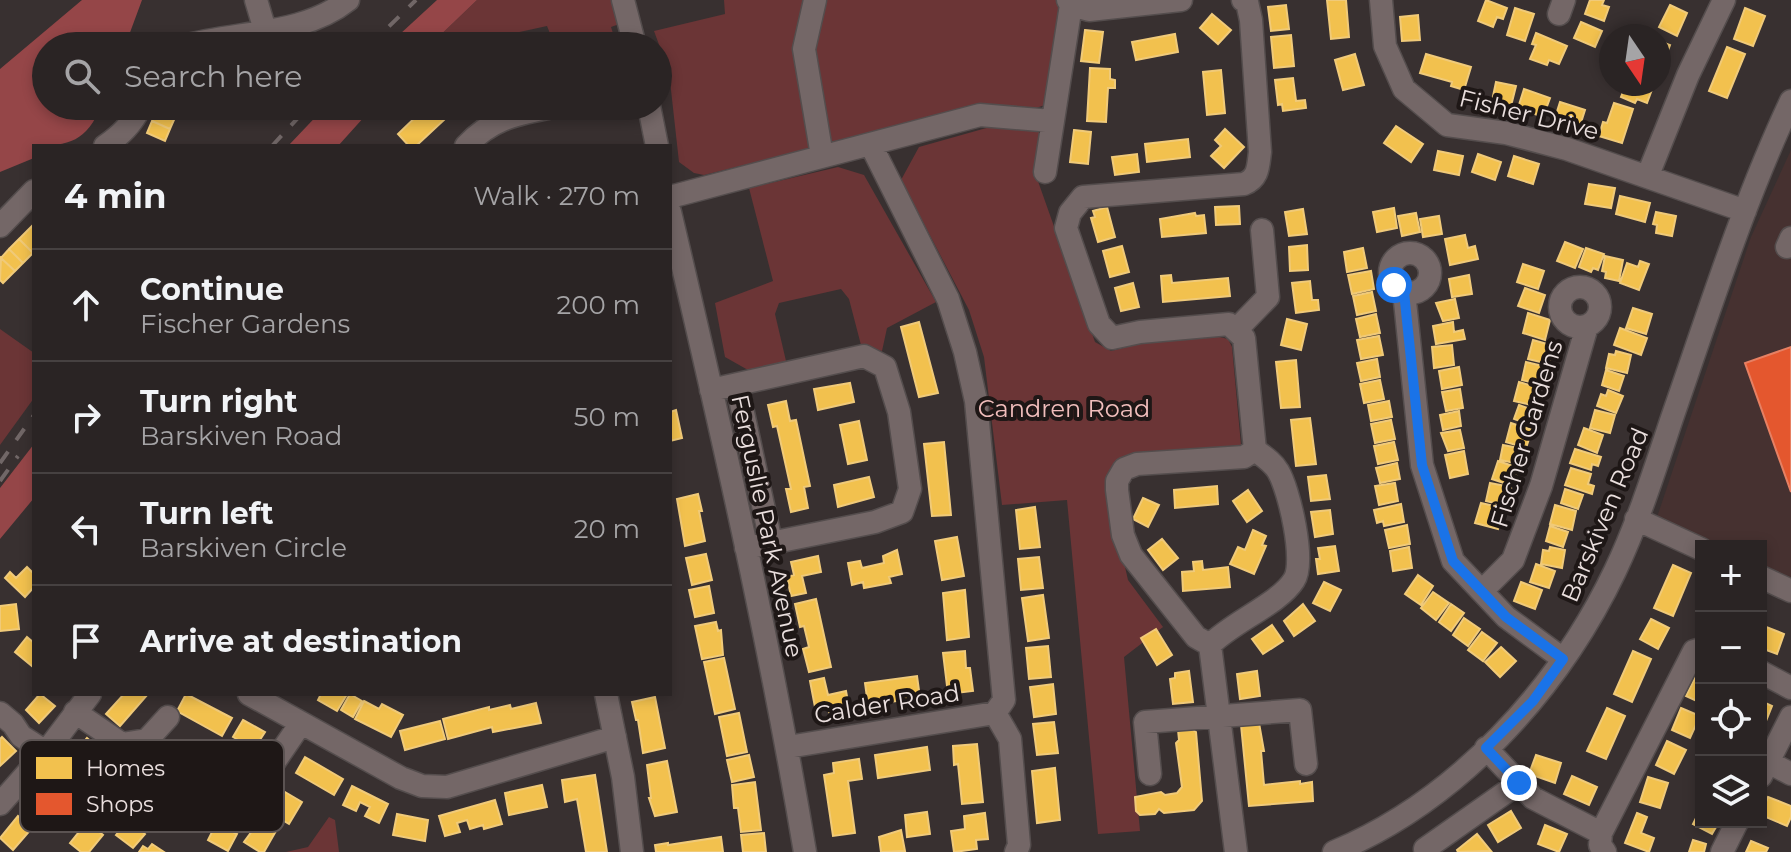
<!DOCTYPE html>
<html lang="en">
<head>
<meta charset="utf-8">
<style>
  :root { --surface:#2a2424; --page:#322c2c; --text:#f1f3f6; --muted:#a5a4a6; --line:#464141 }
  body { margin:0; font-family:Montserrat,sans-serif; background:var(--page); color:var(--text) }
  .controls { position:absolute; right:24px; bottom:24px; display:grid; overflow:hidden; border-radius:0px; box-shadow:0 4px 12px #0003 }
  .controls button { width:72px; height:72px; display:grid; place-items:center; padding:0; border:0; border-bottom:2px solid var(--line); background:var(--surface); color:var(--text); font:40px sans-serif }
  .compass { position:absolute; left:1599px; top:24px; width:72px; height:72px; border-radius:50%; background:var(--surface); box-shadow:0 4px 12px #0003; rotate:167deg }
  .stop { position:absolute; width:24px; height:24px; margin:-18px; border:6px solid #1a73e8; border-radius:50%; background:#fff }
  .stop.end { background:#1a73e8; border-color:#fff; box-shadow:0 2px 8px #0008 }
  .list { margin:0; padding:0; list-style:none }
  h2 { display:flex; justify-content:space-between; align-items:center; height:104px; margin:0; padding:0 32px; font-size:34px }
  h2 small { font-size:26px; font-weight:400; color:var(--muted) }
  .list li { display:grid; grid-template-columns:52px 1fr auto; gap:24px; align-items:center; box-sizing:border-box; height:112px; padding:0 32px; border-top:2px solid var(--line) }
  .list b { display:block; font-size:30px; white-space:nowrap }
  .list p { margin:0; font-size:26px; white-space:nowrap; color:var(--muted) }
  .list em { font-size:26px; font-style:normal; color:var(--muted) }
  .icon { flex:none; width:44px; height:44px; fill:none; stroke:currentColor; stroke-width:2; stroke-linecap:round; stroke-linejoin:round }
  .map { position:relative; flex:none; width:1791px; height:852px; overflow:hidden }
  .search { position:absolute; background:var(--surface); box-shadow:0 4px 12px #0003; left:32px; top:32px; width:640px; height:88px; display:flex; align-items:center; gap:20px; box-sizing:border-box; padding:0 28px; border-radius:44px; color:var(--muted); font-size:30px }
  .panel { position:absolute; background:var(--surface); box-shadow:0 4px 12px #0003; left:32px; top:144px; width:640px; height:552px; border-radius:0px }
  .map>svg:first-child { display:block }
  .built { fill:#463130 }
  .green { fill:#6b3536 }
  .forest { fill:#954648 }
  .homes { fill:#f2c14e; stroke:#f0ca79; stroke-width:2 }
  .shops { fill:#e4572e; stroke:#e68063; stroke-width:2 }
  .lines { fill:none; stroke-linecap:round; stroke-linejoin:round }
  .minor-casing { stroke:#544d4d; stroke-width:25 }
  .minor { stroke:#746767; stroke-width:22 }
  .rail { stroke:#716767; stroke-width:4; stroke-dasharray:14 14; stroke-linecap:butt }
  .route { stroke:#1a73e8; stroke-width:10 }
  .labels { text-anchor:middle; stroke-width:8; stroke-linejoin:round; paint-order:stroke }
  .street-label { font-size:24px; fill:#eadfde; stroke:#1e1716 }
  .park-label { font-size:24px; fill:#f1bebc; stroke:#1e1716 }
  .key { fill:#1e1716; stroke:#5b5352; stroke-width:2 }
  .key-label { font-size:22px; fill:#eadfde }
</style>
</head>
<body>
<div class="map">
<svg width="1791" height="852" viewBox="0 0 1791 852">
  <rect width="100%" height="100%" fill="#383030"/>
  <path class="built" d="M1791 150V603L1761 589V546H1701V561L1650 538 1751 237Z"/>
  <path class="green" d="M477 0H615L625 22 611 27 617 46H555L547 26 456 46H429Z
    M724 0H1058L1061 7 1051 103 1030 110 990 104 704 175 694 173 679 162 669 72 654 31 725 14Z
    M997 125 1040 126 1034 170 1095 342 1111 351C1147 342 1191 328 1228 339L1232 347 1241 445 1139 453 1122 458 1113 466 1106 483 1128 580 1163 627 1124 657 1140 831 1098 834 1067 500 1002 505 984 357 969 310 901 180 919 147Z
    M838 167 864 175 936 302 887 328 882 351 861 345 849 299 841 289 779 303 775 314 786 361 748 370 725 357 715 303 773 281 749 188Z
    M0 329 34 353V398L0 445Z
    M329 817 335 820 339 852H286L308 847Z"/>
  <path class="forest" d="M82 0H142L125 46H46V106H101C87 141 69 146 34 146V158L0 172V69Z
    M437 0H477L429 46H387Z
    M326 106H374L338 146H288Z
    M34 444V498L0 539V488Z"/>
  <path class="homes" d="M1327 0H1346L1349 37 1331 39Z
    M1486 0 1507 8 1503 19 1497 17 1493 27 1478 21Z
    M1590 0H1604L1602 5 1609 7 1604 21 1585 14Z
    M1286 5 1289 29 1271 31 1268 7Z
    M1670 5 1687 13 1677 36 1659 27Z
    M1515 8 1534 14 1525 41 1507 35Z
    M1745 8 1765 16 1753 46 1734 39Z
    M1212 14 1231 30 1218 44 1200 28Z
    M1418 15 1420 40 1402 41 1400 17Z
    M1581 22 1602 31 1595 47 1574 38Z
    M1085 30 1103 32 1099 63 1081 61Z
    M1536 33 1567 46 1559 64 1549 60 1547 65 1530 59 1536 45 1532 44Z
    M1175 34 1178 52 1136 60 1132 42Z
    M1291 35 1294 66 1274 68 1271 37Z
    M1659 41 1670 45 1661 69 1659 68Z
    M1727 47 1745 54 1727 98 1709 91Z
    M1355 54 1364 85 1343 90 1335 60Z
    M1426 54 1471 67 1464 90 1451 86 1452 82 1420 73Z
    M1090 68 1110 69V79L1115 80V88H1108L1106 122 1087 121Z
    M1221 70 1225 113 1207 115 1203 72Z
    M1293 78 1296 101 1305 100 1306 108 1283 111 1282 104 1278 105 1275 80Z
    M1496 82 1516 86 1511 106 1492 101Z
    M1634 84H1654L1647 103 1637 99 1635 103 1621 97 1625 87 1632 90Z
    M1524 89 1550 98 1543 117 1518 108Z
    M1560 102 1585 110 1579 129 1554 121Z
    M1614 103 1633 109 1622 143 1599 136 1603 122 1607 123Z
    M159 106 177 113 170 129 152 121Z
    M427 106H433L445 119 416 146H409L398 134Z
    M152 121 170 129 165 141 147 133Z
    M1396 126 1423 144 1411 162 1384 143Z
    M1225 129 1244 147 1224 168 1211 156 1221 146 1215 140Z
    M1074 130 1091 132 1088 164 1070 162Z
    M1188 139 1190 157 1147 162 1145 144Z
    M1438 151 1463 156 1459 175 1434 170Z
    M1137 154 1139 172 1115 175 1112 157Z
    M1478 154 1501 162 1495 180 1472 172Z
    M1514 156 1539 164 1533 184 1508 176Z
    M1589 184 1615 188 1611 208 1585 204Z
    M1620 196 1650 203 1645 222 1616 214Z
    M1239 206 1240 224 1216 225 1215 207Z
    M1107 207 1115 237 1098 242 1091 218 1095 217 1093 211Z
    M1394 208 1397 228 1377 232 1373 212Z
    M1303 209 1307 234 1289 236 1285 212Z
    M1656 212 1676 216 1672 236 1656 233 1657 225 1653 224Z
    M1195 213 1196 216 1204 215 1206 233 1162 237 1160 219Z
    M1416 213 1420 232 1402 236 1398 216Z
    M1439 216 1442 234 1423 237 1420 219Z
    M32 226 34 228 33 253 19 239Z
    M1465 235 1468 248 1475 246 1478 259 1450 265 1445 239Z
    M19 239 33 253 23 263 9 249Z
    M1565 242 1583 249 1575 268 1557 261Z
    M1307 245 1308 270 1290 271 1289 247Z
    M1122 246 1129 272 1110 277 1103 251Z
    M1363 248 1367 268 1347 272 1344 252Z
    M1586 248 1604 254 1598 270 1593 268 1591 272 1579 267Z
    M9 249 23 263 15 271 1 258Z
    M1605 256 1623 260 1619 281 1605 278 1606 272 1602 271Z
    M1 258 15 271 3 283 0 280Z
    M1640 261 1649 264 1639 290 1620 283 1627 263 1638 267Z
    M1523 264 1544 271 1538 289 1517 282Z
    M1371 271 1374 289 1352 294 1348 275Z
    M1171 275 1172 283 1228 278 1230 296 1163 302 1161 276Z
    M1469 275 1472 294 1452 297 1449 279Z
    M1310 281 1312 300H1318L1319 310 1296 313 1292 283Z
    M1133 283 1139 307 1121 311 1115 288Z
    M1525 288 1545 295 1539 313 1518 306Z
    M1372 292 1376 311 1357 315 1353 296Z
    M1455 299 1459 318 1443 321 1436 303Z
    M1633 308 1652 314 1646 334 1626 328Z
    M1528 313 1550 320 1545 340 1523 333Z
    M1376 314 1380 333 1360 337 1356 319Z
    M1287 319 1307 324 1301 350 1281 345Z
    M919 322 938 393 919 397 901 327Z
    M1453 322 1454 332 1463 330 1465 339 1436 344 1433 326Z
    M1620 328 1647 338 1641 355 1614 345Z
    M1379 336 1383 355 1361 359 1357 340Z
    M1533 340 1554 346 1549 364 1528 359Z
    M1452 345 1454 365 1434 368 1432 347Z
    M1616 351 1631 355 1627 373 1606 368 1609 354 1615 355Z
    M1377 359 1380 377 1361 381 1357 363Z
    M1296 360 1300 407 1281 408 1276 362Z
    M1526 362 1547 367 1543 385 1522 380Z
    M1459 367 1462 385 1442 389 1439 371Z
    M1606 370 1624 376 1619 391 1602 385Z
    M1380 380 1384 399 1364 403 1360 384Z
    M1519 382 1540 388 1536 406 1514 401Z
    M850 383 854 402 818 410 814 389Z
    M1460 389 1463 408 1446 411 1442 392Z
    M1608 390 1623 396 1616 413 1597 406 1601 394 1606 396Z
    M786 401 790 421 796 420 810 486 804 487 808 508 791 512 786 489H791L777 426 773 427 768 405Z
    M1389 401 1392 417 1371 421 1368 405Z
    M1519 405 1539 412 1534 426 1514 419Z
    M676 410 682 438 670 441V412Z
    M1595 410 1615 415 1610 433 1590 428Z
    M1459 411 1461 426 1443 430 1440 415Z
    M1310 418 1316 464 1296 466 1291 420Z
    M1391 420 1395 439 1375 443 1371 424Z
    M859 421 867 460 848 464 840 425Z
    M1511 423 1532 430 1526 448 1506 442Z
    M1584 428 1603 435 1597 453 1578 445Z
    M1460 430 1464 448 1448 451 1441 433Z
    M944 442 951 515 932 516 924 444Z
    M1394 442 1398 460 1378 464 1374 446Z
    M1503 445 1524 449 1520 464 1500 460Z
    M1575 449 1601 457 1598 466 1592 464 1591 470 1570 463Z
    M1464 451 1468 474 1450 478 1445 455Z
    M1498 461 1519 468 1513 486 1492 479Z
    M1397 463 1400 479 1380 483 1376 468Z
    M1571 468 1591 474 1588 484 1594 486 1592 494 1565 485Z
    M1326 475 1330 499 1311 501 1308 477Z
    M869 477 874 497 838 507 834 485Z
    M1395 483 1398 501 1379 505 1375 486Z
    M1490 483 1511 487 1507 506 1486 501Z
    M1217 486 1218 504 1175 508 1174 490Z
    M1565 489 1583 495 1578 509 1561 503Z
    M1248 490 1262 511 1247 522 1233 501Z
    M698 494 702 511H699L705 541 685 546 677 499Z
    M1143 498 1159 505 1148 527 1133 519Z
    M1481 503 1503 508 1498 529 1475 523Z
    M1401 504 1404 522 1384 526 1383 521 1377 523 1374 510Z
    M1555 505 1576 511 1572 530 1550 524Z
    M1035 507 1040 547 1020 549 1016 510Z
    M1330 510 1333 534 1315 537 1311 512Z
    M1407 525 1410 544 1389 548 1385 530Z
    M1550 526 1568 532 1563 547 1546 541Z
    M1253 530 1266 536 1262 545 1266 546 1254 574 1230 564 1238 547 1245 550Z
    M957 537 964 576 942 580 935 541Z
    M1162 539 1178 558 1163 570 1148 550Z
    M1335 546 1339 571 1318 574 1316 559H1320L1318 548Z
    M1409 547 1412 568 1393 571 1390 551Z
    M1550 547 1565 550 1562 568 1541 564 1543 550 1549 551Z
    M897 550 902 574 889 577 891 583 864 588 863 582 852 585 848 563 860 561 862 568 884 563 883 556Z
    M706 554 712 580 692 585 686 558Z
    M818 556 821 572 802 576 806 593 791 596 787 577 794 575 791 562Z
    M1039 557 1043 588 1021 590 1018 559Z
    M1202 561 1203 570 1228 567 1230 587 1183 591 1182 572 1194 571 1193 562Z
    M1536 564 1555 571 1549 588 1530 582Z
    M1673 565 1691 573 1673 616 1654 608Z
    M27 567 34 574V587L25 597 5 578 10 572 16 578Z
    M1418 575 1433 586 1421 605 1405 594Z
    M1324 582 1341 590 1330 611 1313 603Z
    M1521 582 1542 590 1535 609 1514 601Z
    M709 586 714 613 695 617 689 590Z
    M965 590 969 637 947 640 943 593Z
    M1433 592 1449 603 1436 620 1421 608Z
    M1043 595 1049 638 1028 641 1022 598Z
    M816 599 831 667 809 672 803 649 809 647 804 626 800 627 795 604Z
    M16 604 19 629 0 631V606Z
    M1303 604 1315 621 1294 636 1284 621Z
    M1451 604 1464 613 1451 631 1439 622Z
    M1464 618 1480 629 1468 646 1453 635Z
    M1651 619 1669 628 1658 649 1640 639Z
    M716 622 718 631 721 630 723 655 702 659 695 626Z
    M1272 625 1283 641 1263 654 1252 639Z
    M1761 625 1784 634 1777 654 1761 648Z
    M1156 629 1172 655 1157 665 1141 638Z
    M1482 632 1497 643 1483 661 1468 650Z
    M27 637 34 643 33 667 15 652Z
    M1048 646 1051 677 1029 679 1026 648Z
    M1501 647 1516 661 1500 677 1485 662Z
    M965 651 966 668H970L973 691 948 694 943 653Z
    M1633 651 1651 659 1632 702 1614 694Z
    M724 658 735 709 715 714 704 662Z
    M1189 671 1193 702 1173 704 1170 679 1175 678V673Z
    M1257 671 1260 696 1240 699 1237 674Z
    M1698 672 1701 673V703L1686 696Z
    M917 676 920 698 868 705 865 683Z
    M824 678 828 695 846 691 849 707 829 712 827 704 815 707 810 681Z
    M1053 684 1056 714 1034 717 1030 687Z
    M40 694 55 706 39 723 26 710Z
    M124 694H148L120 726 106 714Z
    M186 694 232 718 222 736 177 711Z
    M321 694H343L346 696 337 711 318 700Z
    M350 694 362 701 353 717 341 710Z
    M655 697 665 748 643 753 638 720H636L632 702Z
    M364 701 379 709 382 704 403 715 391 737 355 719Z
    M1761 701 1772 706 1762 731H1761Z
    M536 703 541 723 493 732 492 727 448 739 443 719 489 707V710L510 705 511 709Z
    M1607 708 1625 716 1606 759 1587 751Z
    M1681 708 1700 716 1690 738 1672 730Z
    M739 713 747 752 727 756 719 717Z
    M243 720 265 732 254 749 233 737Z
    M440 721 445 739 405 750 400 731Z
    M1054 722 1058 753 1037 755 1033 724Z
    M1259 723 1264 751H1261L1264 785 1300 781V784L1312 782 1313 801 1249 806 1241 725Z
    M1191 729 1196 732 1202 801 1194 810 1164 813 1159 809 1155 814 1140 815 1136 811 1135 797 1161 792 1165 795 1177 793 1182 787 1176 743 1179 740 1178 730Z
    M2 737 16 751 0 766V739Z
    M87 738 102 751 85 772 69 759Z
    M1667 741 1686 750 1674 774 1656 765Z
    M977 744 983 802 962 804 958 764 954 765 953 746Z
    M927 747 930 770 878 778 875 755Z
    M749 755 754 777 732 782 727 760Z
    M1536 755 1561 763 1555 783 1529 774Z
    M305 757 343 779 334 795 296 773Z
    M859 759 862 779 848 781 855 833 833 836 824 775 834 773 833 763Z
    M667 761 677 812 655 816 649 798H651L647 765Z
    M1055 768 1060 820 1037 823 1032 771Z
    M595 775 607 852H586L577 799 565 802 562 780Z
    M1572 776 1597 787 1589 805 1564 794Z
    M1648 777 1668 783 1660 808 1640 802Z
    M755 782 761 830 741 832 738 808H734L732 785Z
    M542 785 547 807 509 815 505 793Z
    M352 786 388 804 379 823 365 816 370 807 360 802 356 811 343 805Z
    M285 792 302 802 289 824 272 814Z
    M1768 797 1791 806V817L1787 826 1761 815Z
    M495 800 502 824 484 829 483 825 470 829 467 820 457 823 460 832 445 836 439 816Z
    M1701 808V822H1719L1712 834 1693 824Z
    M1511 811 1521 828 1498 842 1488 825Z
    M927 812 930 834 907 837 905 815Z
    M985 813 988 839 976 840 977 849 954 852 951 831 965 829 964 816Z
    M1637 813 1647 817 1641 833 1654 838 1649 852 1625 843Z
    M397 814 428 820 425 841 393 835Z
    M264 815 280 824 264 852H260L244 842Z
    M18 816 32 828 13 850 0 838Z
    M128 820 145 834 133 848 116 835Z
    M87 822 103 835 89 852H81L70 843Z
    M216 824 237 834 228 851 208 840Z
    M1545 825 1567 834 1559 852 1538 844Z
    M901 830 905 851 881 852 879 837Z
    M764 833 766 852H743L741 835Z
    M1477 834 1491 851 1458 852 1457 850Z
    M721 837 723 852H656L655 845 668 843V845Z
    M1693 840 1706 844 1704 852H1689Z
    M1751 841 1768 848 1766 852H1746Z
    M152 844 164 852H139L143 846 148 849Z"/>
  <path class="shops" d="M1791 347V492L1745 363Z"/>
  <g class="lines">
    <g class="minor-casing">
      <path id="minor" d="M256 0 265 30
        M623 0 635 46
        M815 0 804 49 822 156
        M1068 0 1071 5 1089 10 1181 0
        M1381 0 1385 46 1404 89 1447 125 1506 133 1567 149 1745 211
        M1559 14 1564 0
        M184 46C238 31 303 36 348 0
        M649 106 657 146
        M871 145 948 299 965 352 976 401 1004 700 995 713 1010 739 1019 845 1016 852
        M105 146C121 135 132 124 141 106
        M466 146C494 116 520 114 558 106
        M1045 172 1071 5
        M1648 175 1688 75 1724 0
        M670 197 980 115 1052 121
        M670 212C720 424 769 637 805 852
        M0 226 34 191
        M1787 247 1791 238
        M1390 273a20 20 0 1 1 40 0a20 20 0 1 1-40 0Z
        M1560 307a20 20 0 1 1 40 0a20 20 0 1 1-40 0Z
        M1404 292 1422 465 1453 561 1506 617 1563 659
        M1237 329 1268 297 1262 230
        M737 385 771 542
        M711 390 864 356 885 367 899 412 910 489 902 512 875 522 746 548
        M1636 519 1701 549
        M1761 577 1791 591
        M1482 591 1513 560 1541 486 1587 326
        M1210 645 1196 637 1131 555 1123 535 1117 490V481L1124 469 1137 464 1244 457 1255 450
        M1761 672 1791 688
        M249 694 401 778 422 786 447 787 615 737
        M606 694 623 777 632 852
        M75 712 122 744 147 740 168 717
        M0 713 13 724 21 736 46 752
        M788 747 995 713
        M1486 748 1533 798 1601 833
        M1768 762 1791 774
        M1150 774 1145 722 1300 710 1306 764
        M1761 776 1791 717
        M247 802 301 723
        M0 804 46 752 90 694
        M1425 849 1519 783
        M1236 852 1210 645C1232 622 1279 604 1294 580 1306 562 1289 489 1278 471 1273 462 1263 456 1255 450L1244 338 1229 324 1140 332 1112 338 1099 324 1066 228 1070 213 1083 197 1244 184C1259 178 1258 166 1260 152L1251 20 1247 2 1243 0
        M1334 852C1457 801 1558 690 1615 571 1638 523 1655 469 1672 418 1709 312 1743 203 1791 101
        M1605 852 1600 845 1601 833 1694 651 1701 649
        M1722 852 1737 822"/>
    </g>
    <use href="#minor" class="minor"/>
    <path class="rail" d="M369 46 416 0
      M272 146 309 106
      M0 463 34 415
      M0 481 18 456"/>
  </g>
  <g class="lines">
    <path class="route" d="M1394 285 1404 292 1422 465 1453 561 1506 617 1563 659 1533 701 1486 748 1519 783"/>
  </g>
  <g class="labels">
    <g class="street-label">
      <text transform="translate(1529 115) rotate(14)" y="8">Fisher Drive</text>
      <text transform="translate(1527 434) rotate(-73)" y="8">Fischer Gardens</text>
      <text transform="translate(1605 515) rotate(-67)" y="8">Barskiven Road</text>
      <text transform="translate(767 526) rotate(78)" y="8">Ferguslie Park Avenue</text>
      <text transform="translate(887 704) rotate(-9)" y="8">Calder Road</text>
    </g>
    <g class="park-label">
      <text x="1064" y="417">Candren Road</text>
    </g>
  </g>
  <rect x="20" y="740" width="264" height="92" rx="12" class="key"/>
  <rect x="36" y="757" width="36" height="22" fill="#f2c14e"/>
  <rect x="36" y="793" width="36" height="22" fill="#e4572e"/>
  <g class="key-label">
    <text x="86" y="776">Homes</text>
    <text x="86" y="812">Shops</text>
  </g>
</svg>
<div class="controls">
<button>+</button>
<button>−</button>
<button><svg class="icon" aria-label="locate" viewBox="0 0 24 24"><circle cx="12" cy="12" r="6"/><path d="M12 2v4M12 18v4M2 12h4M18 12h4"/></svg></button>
<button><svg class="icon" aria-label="layers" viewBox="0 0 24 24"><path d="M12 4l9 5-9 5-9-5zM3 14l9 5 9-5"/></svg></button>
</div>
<svg class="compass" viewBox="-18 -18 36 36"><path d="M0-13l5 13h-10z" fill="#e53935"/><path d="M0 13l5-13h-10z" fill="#a5a4a6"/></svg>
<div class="stop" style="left:1394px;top:285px"></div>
<div class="stop end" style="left:1519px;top:783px"></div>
<div class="search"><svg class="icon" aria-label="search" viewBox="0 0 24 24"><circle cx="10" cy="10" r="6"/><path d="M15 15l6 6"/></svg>Search here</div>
<section class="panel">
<h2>4 min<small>Walk · 270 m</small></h2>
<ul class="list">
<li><svg class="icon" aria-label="ahead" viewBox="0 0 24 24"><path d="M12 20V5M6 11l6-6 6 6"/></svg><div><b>Continue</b><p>Fischer Gardens</p></div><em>200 m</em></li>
<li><svg class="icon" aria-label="right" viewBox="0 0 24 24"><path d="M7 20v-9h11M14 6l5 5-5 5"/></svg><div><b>Turn right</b><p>Barskiven Road</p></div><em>50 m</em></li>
<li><svg class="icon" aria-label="left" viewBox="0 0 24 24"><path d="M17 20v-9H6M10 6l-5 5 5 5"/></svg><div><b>Turn left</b><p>Barskiven Circle</p></div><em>20 m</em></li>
<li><svg class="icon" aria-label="arrive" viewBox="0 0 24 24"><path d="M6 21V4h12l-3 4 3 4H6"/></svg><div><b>Arrive at destination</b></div></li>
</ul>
</section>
</div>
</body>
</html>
